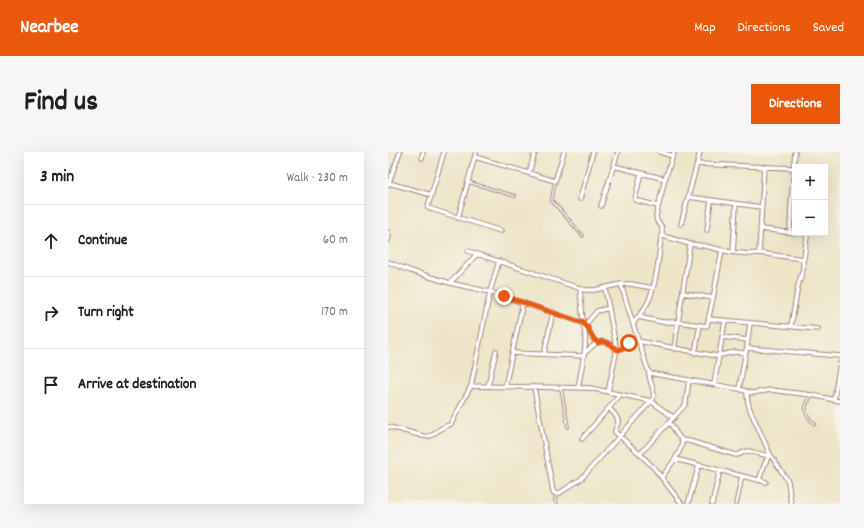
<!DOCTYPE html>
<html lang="en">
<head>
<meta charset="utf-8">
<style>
  :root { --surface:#fff; --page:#f6f6f6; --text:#202124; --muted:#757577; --line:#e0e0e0; --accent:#ea580c }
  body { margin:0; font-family:Dekko,sans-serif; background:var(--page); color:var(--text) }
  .controls { position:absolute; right:12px; top:12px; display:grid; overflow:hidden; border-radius:0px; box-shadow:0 4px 16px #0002 }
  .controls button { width:36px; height:36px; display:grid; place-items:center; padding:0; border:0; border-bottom:1px solid var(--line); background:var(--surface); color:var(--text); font:20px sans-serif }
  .stop { position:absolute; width:12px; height:12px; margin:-9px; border:3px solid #ea580c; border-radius:50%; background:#fff }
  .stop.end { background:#ea580c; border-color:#fff; box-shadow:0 1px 4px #0008 }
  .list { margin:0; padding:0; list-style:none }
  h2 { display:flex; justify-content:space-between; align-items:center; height:52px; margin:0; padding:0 16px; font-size:17px }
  h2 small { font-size:13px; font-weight:400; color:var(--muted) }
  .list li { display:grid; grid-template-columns:26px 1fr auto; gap:12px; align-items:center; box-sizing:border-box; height:72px; padding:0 16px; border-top:1px solid var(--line) }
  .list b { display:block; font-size:15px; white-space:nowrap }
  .list em { font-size:13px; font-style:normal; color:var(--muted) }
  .icon { flex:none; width:22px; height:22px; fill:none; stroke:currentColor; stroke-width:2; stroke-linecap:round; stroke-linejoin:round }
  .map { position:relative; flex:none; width:452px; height:352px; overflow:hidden; border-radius:0px }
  header { display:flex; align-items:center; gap:24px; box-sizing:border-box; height:56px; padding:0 20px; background:var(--accent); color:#fff }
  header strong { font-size:19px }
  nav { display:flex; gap:22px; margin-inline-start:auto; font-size:14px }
  .intro { display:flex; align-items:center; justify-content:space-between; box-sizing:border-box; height:96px; padding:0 24px }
  h1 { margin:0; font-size:28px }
  .button { padding:10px 18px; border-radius:0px; background:var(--accent); color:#fff; font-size:14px; font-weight:700 }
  main { display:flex; gap:24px; padding:0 24px }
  aside { flex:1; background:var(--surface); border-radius:0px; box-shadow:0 4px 16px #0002 }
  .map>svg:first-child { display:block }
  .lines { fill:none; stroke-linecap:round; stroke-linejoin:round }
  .service-casing { stroke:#9c827a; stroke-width:3.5 }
  .minor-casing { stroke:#9c827a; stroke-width:5.5 }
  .service { stroke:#fff; stroke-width:1.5 }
  .minor { stroke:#fff; stroke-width:3.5 }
  .route { stroke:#ea580c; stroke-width:5 }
</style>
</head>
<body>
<header>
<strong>Nearbee</strong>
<nav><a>Map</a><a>Directions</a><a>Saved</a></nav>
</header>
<div class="intro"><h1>Find us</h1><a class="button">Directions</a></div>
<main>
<aside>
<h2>3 min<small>Walk · 230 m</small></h2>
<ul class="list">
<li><svg class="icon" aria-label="ahead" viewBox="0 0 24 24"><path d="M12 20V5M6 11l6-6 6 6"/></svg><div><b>Continue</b></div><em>60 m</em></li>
<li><svg class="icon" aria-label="right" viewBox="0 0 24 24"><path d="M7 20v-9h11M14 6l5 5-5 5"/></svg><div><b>Turn right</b></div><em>170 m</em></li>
<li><svg class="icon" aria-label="arrive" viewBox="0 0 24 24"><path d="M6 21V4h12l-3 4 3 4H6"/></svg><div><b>Arrive at destination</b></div></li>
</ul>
</aside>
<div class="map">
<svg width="452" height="352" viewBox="0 0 452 352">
  <rect width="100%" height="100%" fill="#f7f3e8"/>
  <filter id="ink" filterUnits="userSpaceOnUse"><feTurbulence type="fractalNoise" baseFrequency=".025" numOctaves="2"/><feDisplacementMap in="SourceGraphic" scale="8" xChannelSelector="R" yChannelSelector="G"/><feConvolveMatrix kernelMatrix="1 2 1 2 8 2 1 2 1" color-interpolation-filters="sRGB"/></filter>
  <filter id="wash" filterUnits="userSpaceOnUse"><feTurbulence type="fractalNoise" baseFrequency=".012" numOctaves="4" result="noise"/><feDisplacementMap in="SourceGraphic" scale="16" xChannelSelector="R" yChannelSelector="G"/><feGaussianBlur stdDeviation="0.9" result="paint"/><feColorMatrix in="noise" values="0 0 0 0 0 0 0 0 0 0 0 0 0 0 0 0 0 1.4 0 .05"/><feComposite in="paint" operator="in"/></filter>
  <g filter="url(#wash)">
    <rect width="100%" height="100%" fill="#eee5c9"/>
  </g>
  <g filter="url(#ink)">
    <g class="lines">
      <g class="service-casing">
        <path id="service" d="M80 30 127 44
          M167 30 164 46V49L195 84
          M173 236 180 275
          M423 244C422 247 419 251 418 254 416 261 422 269 427 272
          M168 342 167 348 169 352"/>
      </g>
      <g class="minor-casing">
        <path id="minor" d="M56 0 40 54V56L113 79
          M272 0 285 4
          M286 0 277 27 268 64 269 69 274 75V83L275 84 302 92 317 94 342 100 361 102 371 101 415 107 416 106 419 84 418 82 411 81
          M87 5 167 29 176 0
          M34 6 35 0
          M310 12 405 16
          M226 14 277 27
          M141 21 147 0
          M253 21 247 47V48L270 54
          M1 31 44 43
          M0 33 12 0
          M301 45 373 55
          M192 47 205 0
          M213 54 230 0
          M70 66 88 0
          M293 72 312 0
          M373 77 407 81
          M319 78 323 48
          M0 80 1 84 0 88
          M402 80 403 53 407 0
          M80 99 197 138H206L233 132 245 172 261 221 351 237 364 241 383 238 424 243 452 249
          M345 100 348 52
          M371 101 376 15
          M111 109 102 140 193 170 195 168 192 137
          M0 110 23 119 62 131 102 140 83 234 202 236 263 249 286 266
          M62 131 89 102
          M233 132H243L265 136
          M217 136 228 195V202L220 240
          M295 141 325 146 334 98
          M250 165 274 170H290L319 174 325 146
          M321 167 430 177
          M197 172C203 178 201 185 209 191
          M198 172 209 159 221 156
          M245 172C249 166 255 159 259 152 268 136 271 104 273 86L274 84
          M403 174 410 134 415 117V107
          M334 185 360 188
          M359 196 452 204
          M286 197 302 92
          M124 201 196 204
          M197 201C205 194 211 185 222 192 225 194 227 196 230 198 239 195 239 190 250 189L328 204 347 200 357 201
          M307 201 312 173
          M156 202 165 160
          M326 232 337 169
          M100 234 108 199
          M117 235 135 150
          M146 235 165 339 166 341 170 342 193 327 265 247C268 237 261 231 261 221
          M190 236C193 217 202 187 194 169
          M351 237 359 194 362 171
          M359 240C359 247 360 253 363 260L382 302 400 329 403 352
          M446 248 452 211
          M221 256C224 260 231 265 230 270 229 275 227 276 227 280L252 302 266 316 294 352
          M281 270C285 274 286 277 288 281 290 284 293 286 294 289 295 295 290 302 287 307
          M0 275 10 277 35 284C45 286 46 280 54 276 57 274 60 274 63 272L83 234
          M194 287 232 243
          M294 288 301 289 348 303C353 303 355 299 360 299L381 304
          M252 302 297 253 298 249 301 228
          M274 325 287 307 378 330
          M371 328 376 314 381 303
          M300 352 311 313
          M324 352 332 318
          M348 352 354 324"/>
      </g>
      <use href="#service" class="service"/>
      <use href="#minor" class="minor"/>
    </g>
  </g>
  <g class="lines" filter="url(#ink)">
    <path class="route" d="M116 144 192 170 194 169 196 172C203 176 201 185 210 191 218 187 223 194 230 198L233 197 241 191"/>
  </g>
</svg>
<div class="controls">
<button>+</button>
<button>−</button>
</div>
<div class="stop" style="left:241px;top:191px"></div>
<div class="stop end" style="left:116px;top:144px"></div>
</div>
</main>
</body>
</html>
